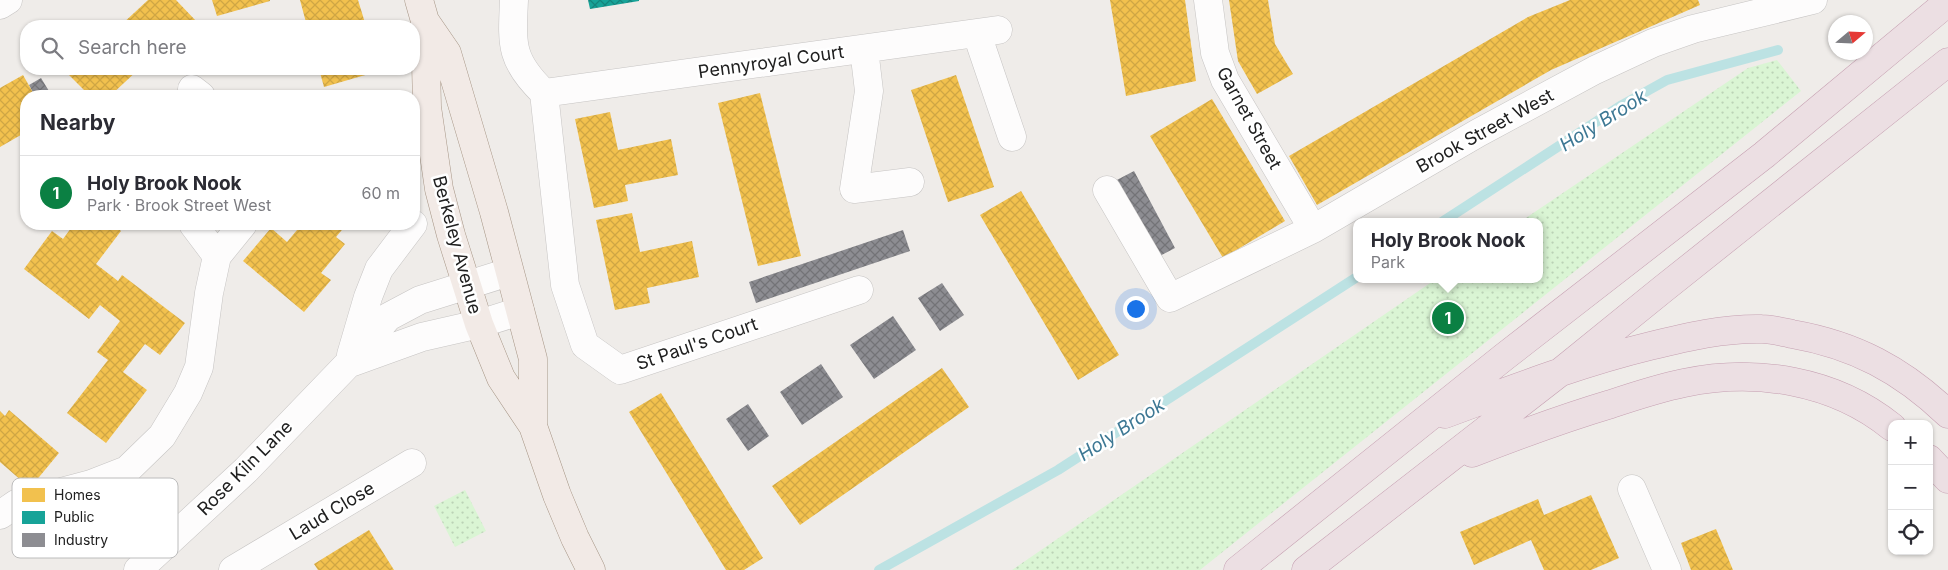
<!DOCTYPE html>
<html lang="en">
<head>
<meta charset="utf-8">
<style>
  :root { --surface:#fff; --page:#f2f2f3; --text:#2b2b33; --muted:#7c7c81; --line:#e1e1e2; --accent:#0b8043 }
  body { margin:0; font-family:Inter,sans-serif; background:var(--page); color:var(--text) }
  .controls { position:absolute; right:15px; bottom:15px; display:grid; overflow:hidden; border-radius:10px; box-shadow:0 1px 4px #0004 }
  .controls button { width:45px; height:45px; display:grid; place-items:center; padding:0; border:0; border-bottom:1px solid var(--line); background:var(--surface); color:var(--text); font:25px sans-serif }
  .compass { position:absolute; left:1828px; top:15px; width:45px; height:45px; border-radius:50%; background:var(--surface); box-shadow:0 1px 4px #0004; rotate:71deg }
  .you { position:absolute; left:1135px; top:308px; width:18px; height:18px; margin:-12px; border:4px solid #fff; border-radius:50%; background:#1a73e8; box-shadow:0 0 0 8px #1a73e833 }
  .badge { display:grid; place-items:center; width:32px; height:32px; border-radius:50%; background:var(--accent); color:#fff; font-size:16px; font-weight:700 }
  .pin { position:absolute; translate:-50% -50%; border:2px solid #fff; box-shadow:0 1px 5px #0006 }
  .popup { position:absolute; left:1353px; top:218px; width:190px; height:65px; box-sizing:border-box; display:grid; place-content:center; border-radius:10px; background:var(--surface); filter:drop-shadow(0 1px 4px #0005); font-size:16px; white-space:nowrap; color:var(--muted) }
  .popup b { font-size:19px; color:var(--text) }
  .popup::after { content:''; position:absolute; left:50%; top:100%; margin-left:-10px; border:10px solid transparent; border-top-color:var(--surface) }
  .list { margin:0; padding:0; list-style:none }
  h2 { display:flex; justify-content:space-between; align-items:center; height:65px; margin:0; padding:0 20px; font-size:21px }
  h2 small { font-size:16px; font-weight:400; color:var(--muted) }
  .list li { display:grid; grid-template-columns:32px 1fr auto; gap:15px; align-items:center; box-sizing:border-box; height:75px; padding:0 20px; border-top:1px solid var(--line) }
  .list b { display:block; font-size:19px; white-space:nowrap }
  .list p { margin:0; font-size:16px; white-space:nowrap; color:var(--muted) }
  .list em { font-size:16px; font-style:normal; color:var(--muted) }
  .icon { flex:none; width:28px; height:28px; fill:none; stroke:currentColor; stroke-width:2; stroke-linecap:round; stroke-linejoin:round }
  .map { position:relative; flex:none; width:1948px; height:570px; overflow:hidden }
  .search { position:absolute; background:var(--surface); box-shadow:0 1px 4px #0004; left:20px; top:20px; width:400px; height:55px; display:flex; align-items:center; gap:12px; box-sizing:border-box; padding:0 18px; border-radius:20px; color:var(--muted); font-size:19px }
  .panel { position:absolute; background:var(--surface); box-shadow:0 1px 4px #0004; left:20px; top:90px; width:400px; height:140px; border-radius:20px }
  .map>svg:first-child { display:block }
  .park { fill:url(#park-dots) }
  .homes { fill:url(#homes-cross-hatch) }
  .public { fill:url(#public-cross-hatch) }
  .industry { fill:url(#industry-cross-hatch) }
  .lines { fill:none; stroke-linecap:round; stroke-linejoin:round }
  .stream { stroke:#bce2e3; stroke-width:10 }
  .minor-casing { stroke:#c6c4c3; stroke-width:29 }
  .major-casing { stroke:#a69585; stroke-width:29 }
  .highway-casing { stroke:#c59fb1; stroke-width:29 }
  .minor { stroke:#fdfcfc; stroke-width:28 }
  .major { stroke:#f2eae6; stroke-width:28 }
  .highway { stroke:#ecdfe3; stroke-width:28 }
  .labels { text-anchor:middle; stroke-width:5; stroke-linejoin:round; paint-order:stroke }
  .street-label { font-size:18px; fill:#202020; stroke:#fff }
  .water-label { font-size:19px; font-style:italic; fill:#3d7894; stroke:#fff }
  .key { fill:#fff; stroke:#bcbcbc; stroke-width:1 }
  .key-label { font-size:14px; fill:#202020 }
</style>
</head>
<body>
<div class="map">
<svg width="1948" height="570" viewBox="0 0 1948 570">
  <defs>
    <pattern id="park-dots" width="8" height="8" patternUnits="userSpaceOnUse" patternTransform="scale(1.25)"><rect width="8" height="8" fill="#daf5d4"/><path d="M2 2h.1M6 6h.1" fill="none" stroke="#bbd2b6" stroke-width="1.8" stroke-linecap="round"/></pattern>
    <pattern id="homes-cross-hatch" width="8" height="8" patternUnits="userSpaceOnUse" patternTransform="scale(1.25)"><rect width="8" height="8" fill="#f2c14e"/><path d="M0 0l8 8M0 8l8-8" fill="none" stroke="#cfa644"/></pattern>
    <pattern id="public-cross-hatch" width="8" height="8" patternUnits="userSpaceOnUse" patternTransform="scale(1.25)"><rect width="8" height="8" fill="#17a398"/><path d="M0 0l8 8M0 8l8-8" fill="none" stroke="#14847c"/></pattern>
    <pattern id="industry-cross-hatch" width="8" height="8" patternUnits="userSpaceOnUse" patternTransform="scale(1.25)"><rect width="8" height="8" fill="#8d8d92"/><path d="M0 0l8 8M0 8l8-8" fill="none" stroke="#737377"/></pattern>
  </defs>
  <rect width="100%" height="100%" fill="#efece9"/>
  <path class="park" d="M1777 60 1801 91 1200 570H1012L1436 279H1539V222H1520L1748 68Z
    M465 490 486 531 455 547 434 506Z"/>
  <path class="homes" d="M148 0H176L197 22 193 26H120Z
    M212 0H270V1L217 16Z
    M300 0H358L366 26H307Z
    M1110 0H1185L1196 81 1126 96Z
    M1229 0H1268L1275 44 1293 74 1257 94 1238 61Z
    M1570 0H1698L1700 5 1551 70 1317 205 1289 156 1528 17Z
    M67 69H139L110 96H90L65 71Z
    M319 69H378L379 71 324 87Z
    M23 75 35 96H26V132L0 147V88Z
    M956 75 994 187 948 202 911 90Z
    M760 93 801 256 758 266 718 103Z
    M1212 99 1285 221 1223 258 1150 136Z
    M610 112 618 150 671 139 678 175 625 185 628 201 594 208 575 119Z
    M1021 191 1119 355 1078 380 980 215Z
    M632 213 640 252 692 241 699 277 647 288 650 303 615 310 596 220Z
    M74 224H113L121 231 96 264 118 281 122 275 185 323 160 355 145 344 123 372 147 390 106 443 67 413 108 360 97 352 120 321 100 305 89 319 24 269 52 231 63 239Z
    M302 224H347L336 237 345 244 321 273 331 280 304 312 243 261 271 228 287 242Z
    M942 368 969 407 800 525 772 486Z
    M661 393 763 558 744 570H726L629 412Z
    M9 410 59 453 30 488 0 462V411L5 416Z
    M1591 495 1619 558 1591 570H1544L1531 540 1474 565 1460 532 1538 499 1544 515Z
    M1716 529 1733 570H1691L1681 543Z
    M369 530 394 570H318L314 564Z"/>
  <path class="public" d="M588 0H639V1L590 9Z"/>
  <path class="industry" d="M41 78 52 96H35L29 85Z
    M1134 171 1175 248 1154 259 1113 182Z
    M903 230 910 251 756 303 749 282Z
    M942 283 964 315 940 331 918 298Z
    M893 316 916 350 874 379 850 345Z
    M821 364 843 397 802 425 780 392Z
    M748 404 769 436 748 451 726 419Z"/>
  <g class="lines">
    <path class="stream" d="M1442 222 1622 105 1667 80 1778 50
      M879 570 1058 470 1357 277"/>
    <g class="minor-casing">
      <path id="minor" d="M514 0C512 45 510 60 544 93
        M1208 0 1215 53 1225 80 1313 229
        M0 5 8 0
        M977 34 1012 137
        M864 49 869 91 854 189 910 182
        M192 89 201 96
        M544 93 565 285 585 345 620 370 859 290
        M544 93 998 30
        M1107 190 1170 298 1313 229 1478 133 1595 70 1653 43 1693 29 1813 0
        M217 256 243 224
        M351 355 368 297 379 269 413 224
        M350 363 422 337 479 324 520 311
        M1632 489 1667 570
        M0 515 16 504 91 484 127 470 162 436 188 393 199 367 209 293 217 256 193 224
        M138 570 246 470 349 363 388 317 420 300 509 272
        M233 570 412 463"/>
    </g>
    <g class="major-casing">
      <path id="major" d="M419 0 425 21 427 107 439 189 451 235 479 324 501 378 533 426 557 495 575 538 591 570
        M425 21 447 53 494 212 533 359V426"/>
    </g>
    <g class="highway-casing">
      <path id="highway" d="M1445 414C1513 389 1580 363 1650 346 1687 337 1724 328 1762 329 1772 329 1783 332 1792 334 1855 345 1902 370 1948 414
        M1472 453C1518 435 1564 418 1611 404 1635 396 1659 388 1684 383 1756 368 1834 380 1892 427
        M1929 459 1948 479
        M1238 570 1504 357 1764 155 1948 2
        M1306 570 1563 370 1663 289 1948 62"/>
    </g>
    <use href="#minor" class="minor"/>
    <use href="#major" class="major"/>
    <use href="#highway" class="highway"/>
  </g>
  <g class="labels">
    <g class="street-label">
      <text transform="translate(771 62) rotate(-8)" y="6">Pennyroyal Court</text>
      <text transform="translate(1249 118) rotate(61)" y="6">Garnet Street</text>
      <text transform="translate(1485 131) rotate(-29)" y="6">Brook Street West</text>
      <text transform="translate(457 245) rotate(75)" y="6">Berkeley Avenue</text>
      <text transform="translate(697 344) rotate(-19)" y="6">St Paul's Court</text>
      <text transform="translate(245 468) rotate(-45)" y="6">Rose Kiln Lane</text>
      <text transform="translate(332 511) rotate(-31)" y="6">Laud Close</text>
    </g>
    <g class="water-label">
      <text transform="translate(1603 120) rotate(-32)" y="7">Holy Brook</text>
      <text transform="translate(1121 429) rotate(-33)" y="7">Holy Brook</text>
    </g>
  </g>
  <rect x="12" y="478" width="166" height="80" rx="8" class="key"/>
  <rect x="22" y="488" width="23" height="14" fill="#f2c14e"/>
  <rect x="22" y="511" width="23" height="13" fill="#17a398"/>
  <rect x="22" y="533" width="23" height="14" fill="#8d8d92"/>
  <g class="key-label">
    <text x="54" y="500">Homes</text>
    <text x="54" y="522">Public</text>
    <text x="54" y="545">Industry</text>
  </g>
</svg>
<div class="controls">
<button>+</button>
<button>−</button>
<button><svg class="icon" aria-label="locate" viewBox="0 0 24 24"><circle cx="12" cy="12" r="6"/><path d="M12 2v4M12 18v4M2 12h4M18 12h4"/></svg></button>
</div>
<svg class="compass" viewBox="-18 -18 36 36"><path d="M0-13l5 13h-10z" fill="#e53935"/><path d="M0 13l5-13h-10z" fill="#7c7c81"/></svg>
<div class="you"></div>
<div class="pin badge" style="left:1448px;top:318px">1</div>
<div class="popup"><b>Holy Brook Nook</b>Park</div>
<div class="search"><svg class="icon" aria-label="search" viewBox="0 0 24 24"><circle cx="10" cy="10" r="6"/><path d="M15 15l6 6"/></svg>Search here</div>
<section class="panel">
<h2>Nearby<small></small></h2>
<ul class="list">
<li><span class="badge">1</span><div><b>Holy Brook Nook</b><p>Park · Brook Street West</p></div><em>60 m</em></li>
</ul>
</section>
</div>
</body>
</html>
